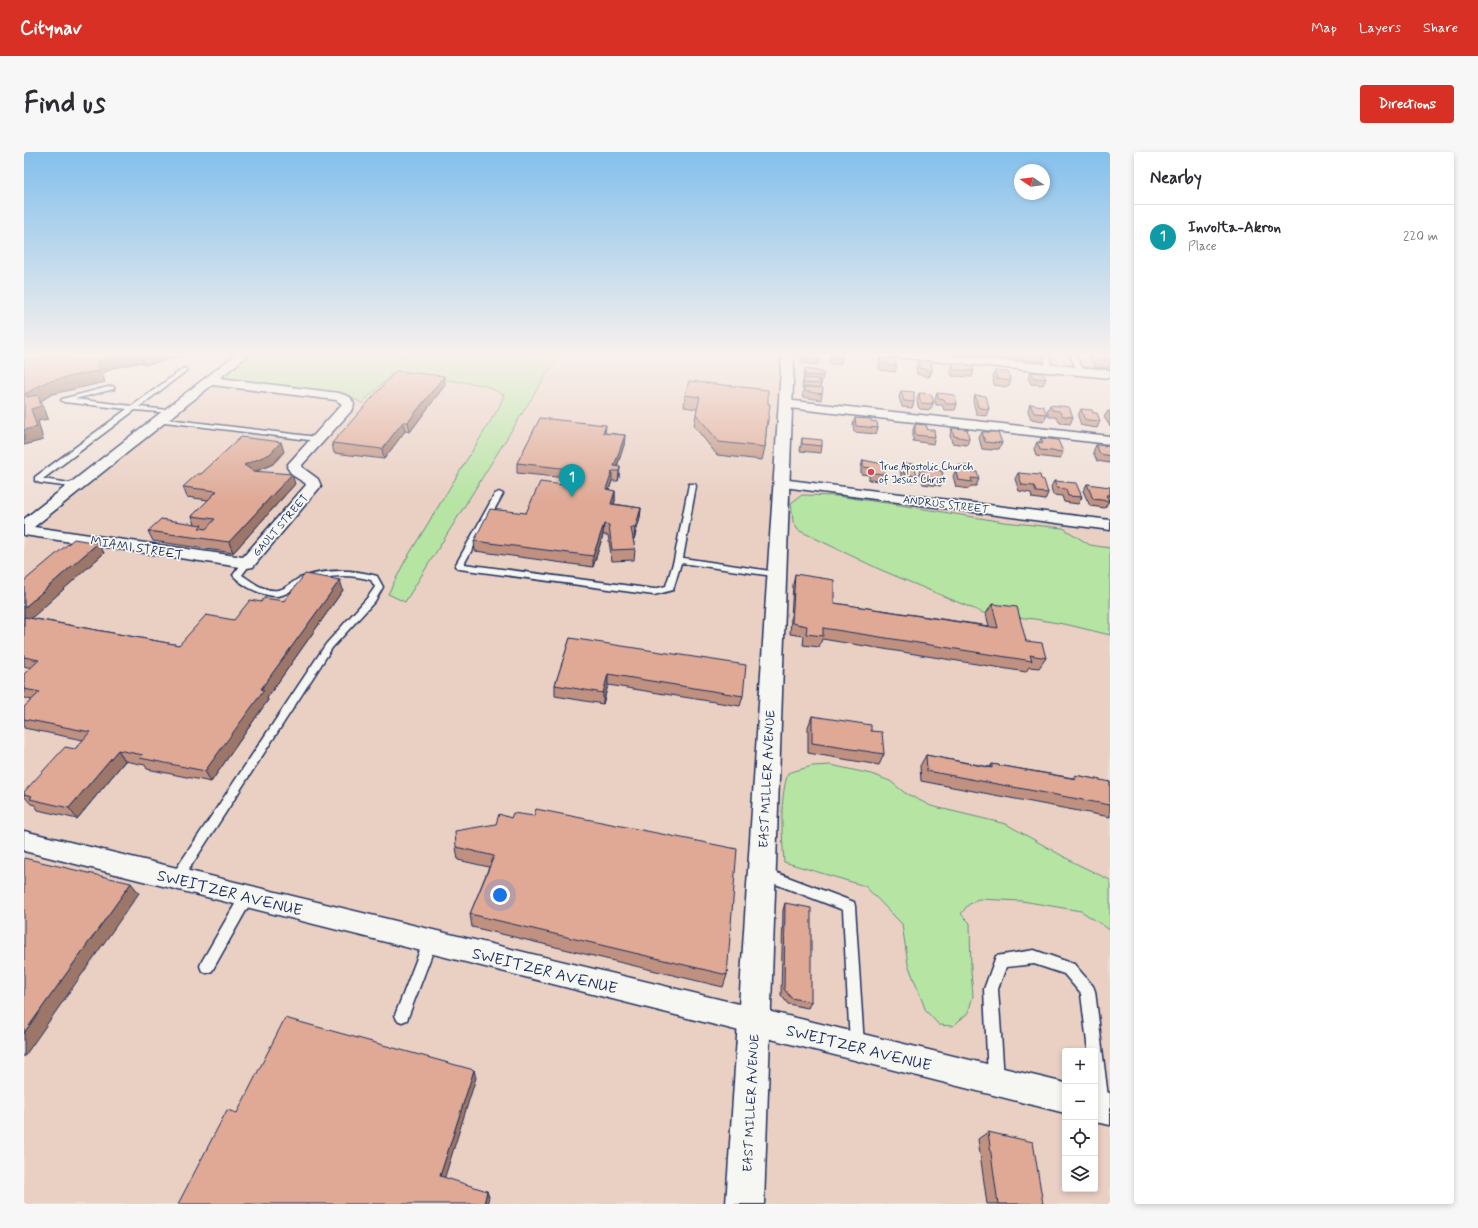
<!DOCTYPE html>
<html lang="en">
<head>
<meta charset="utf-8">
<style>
  :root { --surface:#fff; --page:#f7f7f7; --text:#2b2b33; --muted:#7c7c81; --line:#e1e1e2; --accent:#d93025 }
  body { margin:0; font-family:Mynerve,sans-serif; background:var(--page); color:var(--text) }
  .controls { position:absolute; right:12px; bottom:12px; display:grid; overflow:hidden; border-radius:4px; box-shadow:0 2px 6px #0003 }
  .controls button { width:36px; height:36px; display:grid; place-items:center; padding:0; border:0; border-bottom:1px solid var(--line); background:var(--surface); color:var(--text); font:20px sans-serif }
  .compass { position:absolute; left:990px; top:12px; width:36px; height:36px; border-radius:50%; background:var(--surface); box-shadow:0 2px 6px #0003; rotate:283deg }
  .you { position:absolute; left:476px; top:743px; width:14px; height:14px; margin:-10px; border:3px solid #fff; border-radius:50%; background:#1a73e8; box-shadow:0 0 0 6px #1a73e833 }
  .badge { display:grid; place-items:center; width:26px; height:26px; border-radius:50%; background:var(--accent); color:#fff; font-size:13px; font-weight:700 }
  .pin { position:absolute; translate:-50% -33px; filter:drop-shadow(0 1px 2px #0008) }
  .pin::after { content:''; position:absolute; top:21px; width:14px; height:12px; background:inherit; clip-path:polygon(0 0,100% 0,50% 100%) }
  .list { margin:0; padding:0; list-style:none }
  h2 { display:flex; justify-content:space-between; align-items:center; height:52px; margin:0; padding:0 16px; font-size:17px }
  h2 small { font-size:13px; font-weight:400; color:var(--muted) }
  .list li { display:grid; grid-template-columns:26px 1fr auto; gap:12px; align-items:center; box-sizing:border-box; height:64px; padding:0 16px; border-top:1px solid var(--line) }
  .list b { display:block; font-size:15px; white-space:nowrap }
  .list p { margin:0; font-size:13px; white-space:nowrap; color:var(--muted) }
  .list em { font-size:13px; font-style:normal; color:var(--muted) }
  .icon { flex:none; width:22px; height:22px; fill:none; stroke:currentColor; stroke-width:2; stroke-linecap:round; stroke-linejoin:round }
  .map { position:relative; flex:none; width:1086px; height:1052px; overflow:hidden; border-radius:4px }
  header { display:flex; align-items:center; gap:24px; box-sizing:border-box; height:56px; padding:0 20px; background:var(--accent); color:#fff }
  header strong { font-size:19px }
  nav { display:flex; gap:22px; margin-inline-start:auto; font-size:14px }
  .intro { display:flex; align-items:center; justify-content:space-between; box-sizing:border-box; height:96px; padding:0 24px }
  h1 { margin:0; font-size:28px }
  .button { padding:10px 18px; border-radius:4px; background:var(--accent); color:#fff; font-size:14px; font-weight:700 }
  main { display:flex; gap:24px; padding:0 24px }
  aside { flex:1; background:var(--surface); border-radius:4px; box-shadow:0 2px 6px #0003 }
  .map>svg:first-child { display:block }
  .built { fill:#eacfc3; fill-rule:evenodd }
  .green { fill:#b6e4a3; stroke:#688a80 }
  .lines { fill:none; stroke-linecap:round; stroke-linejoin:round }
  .service-casing { stroke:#1b2f5e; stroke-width:3 }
  .minor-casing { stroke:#1b2f5e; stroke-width:3 }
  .tertiary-casing { stroke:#1b2f5e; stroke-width:3 }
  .service { fill:#f6f6f2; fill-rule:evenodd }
  .minor { fill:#f6f6f2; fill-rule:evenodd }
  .tertiary { fill:#f6f6f2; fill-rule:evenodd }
  .wall { fill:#c09181; stroke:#1b2f5e }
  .shaded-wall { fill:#9c7669; stroke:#1b2f5e }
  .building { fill:#dfa996; stroke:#1b2f5e }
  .poi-dot { fill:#d1495b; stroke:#f6f6f2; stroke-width:1.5 }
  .labels { text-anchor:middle; stroke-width:3.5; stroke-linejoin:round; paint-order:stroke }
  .far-poi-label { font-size:11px; fill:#1b2f5e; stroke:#f6f6f2; text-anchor:start }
  .far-street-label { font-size:11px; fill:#1b2f5e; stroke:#f6f6f2 }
  .street-label { font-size:13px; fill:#1b2f5e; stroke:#f6f6f2 }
  .near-street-label { font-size:16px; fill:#1b2f5e; stroke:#f6f6f2 }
</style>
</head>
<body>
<header>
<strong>Citynav</strong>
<nav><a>Map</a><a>Layers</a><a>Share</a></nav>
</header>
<div class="intro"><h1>Find us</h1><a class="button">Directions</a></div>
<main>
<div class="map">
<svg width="1086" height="1052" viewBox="0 0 1086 1052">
  <rect width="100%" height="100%" fill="#efdfd6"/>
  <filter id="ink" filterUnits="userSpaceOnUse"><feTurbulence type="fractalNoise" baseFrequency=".025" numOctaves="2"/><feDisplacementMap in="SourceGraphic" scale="8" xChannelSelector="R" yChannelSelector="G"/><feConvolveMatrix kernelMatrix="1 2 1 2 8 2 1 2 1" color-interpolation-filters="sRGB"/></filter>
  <g filter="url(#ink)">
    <path class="built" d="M219 202H764L758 331 1086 373V1052H0V375ZM1041 899H1071V1037H1041Z
      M912 202H1086V222L913 206Z"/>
    <path class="green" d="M230 202H535L381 450 364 442 381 409 475 255 480 243 460 233 369 221 338 251 319 242 208 229 200 228 197 225 222 205Z
      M778 343 812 344 870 352 980 370 1039 376 1066 393 1086 396V483L1045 473 1011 467 962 462 857 418 774 378 769 370 767 351Z
      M807 613 847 622 866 629 881 641 907 654 982 672 1051 711 1086 728V778L1057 759 998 749 954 747 944 753 937 762 946 771 947 819 949 844 944 861 929 874 915 873 902 859 884 812 878 772 841 734 760 710C758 682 755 648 764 621L788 614Z"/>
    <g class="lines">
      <g class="service-casing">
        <path id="service" d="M1020 202H1026L1027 217 1022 216Z
          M1045 202H1051L1060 220 1059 221H1055Z
          M160 216 163 218 162 219 115 255 145 258 148 260 147 261 111 258 19 327 52 332 56 334 55 336 16 331 11 329V325L103 257 40 250 37 248 38 247 88 234 90 235V237L51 247 108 254Z
          M135 266 293 285 296 287 293 289 133 269 132 268Z
          M665 332H671L672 334 659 406 753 420 756 421 757 423 756 425 657 411 649 438 630 443 435 417 431 414 471 342 475 340 479 342 440 412 630 437 642 434 650 408Z
          M223 408 227 411 218 423C229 430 240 440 254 438 262 437 269 429 276 426 301 417 328 417 353 424L359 435 351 449 308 496 156 731 152 733 148 731 146 727 148 723 302 492 344 445 351 435 347 428C326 422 304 423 283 430 274 433 267 440 258 443 244 448 218 434 209 423L220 409Z
          M740 716 830 750 831 754 840 893 838 898 833 900 828 898 826 893 819 758 736 726 734 722 736 718Z
          M223 738 228 740 229 744 228 748 188 819 183 821 178 819 176 814 178 809 218 740Z
          M406 783 411 785 413 789 383 868 378 870 373 868 371 863 401 785Z
          M1010 798 1050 812 1069 834 1071 839 1085 953 1082 958 1077 961 1071 957V899H1064L1057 842 1040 822 1010 812 982 815 974 837 980 927 977 932 972 935 967 932 964 927 960 837 972 804Z"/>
      </g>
      <g class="minor-casing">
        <path id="minor" d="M212 202H225L196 226 315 241 326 245 330 252 329 257 278 313 279 316 294 327 297 334 229 415 223 416 0 383V367ZM188 233 312 248 318 252 264 312 263 315 268 323 281 331 282 333 219 405 10 375Z
          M864 202H908L1086 218V226L870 205 866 204Z
          M761 248 1086 284V292L756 255 755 252 756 249Z
          M757 327 1086 368V378L752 334 750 331 752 328Z
          M0 679 1041 931V961L0 699Z
          M1071 938 1086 941V973L1071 970Z"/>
      </g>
      <g class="tertiary-casing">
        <path id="tertiary" d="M758 202H770L740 1052H702Z"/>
      </g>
      <use href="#service" class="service"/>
      <use href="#minor" class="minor"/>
      <use href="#tertiary" class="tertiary"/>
    </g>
    <path class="wall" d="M0 202H169L120 213 117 210 88 216 78 222 81 230 28 242 17 249 20 255 24 267 14 269 19 288 0 293Z
      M778 202H792L795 207 794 213 777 211Z
      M807 202H818V207L816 213 805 212Z
      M928 202H1023L1019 210Z
      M1064 202H1086V216L1071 215Z
      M856 206 873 214 871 220 856 218 855 212Z
      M894 208 908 218 906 224 905 225 893 222 892 214Z
      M928 211 950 219 948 225 928 224 926 217Z
      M781 217 799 224 796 236 798 242 797 248 778 245 780 237H778L779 229Z
      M971 219 987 229 984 235 970 233 969 225Z
      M1007 220 1022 227 1019 233 1007 232 1004 226Z
      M665 229 744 268 742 281 741 295 738 308 693 303 670 274 673 257 660 255 661 243Z
      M421 233 386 280 381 279 360 307 310 301 308 291Z
      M877 239 890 250 888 256 878 255 875 245Z
      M895 241 910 250 906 258 896 257 894 255 893 247Z
      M913 241 933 252 931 258H920L918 253H912L911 247Z
      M951 243 965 256 962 264 954 263 952 261 949 249Z
      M1006 252 1023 262 1020 269 1007 267 1004 259Z
      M1026 253 1049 265 1046 272 1036 271 1032 265H1025L1023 259Z
      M1057 257 1069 261 1076 269 1073 276 1060 274 1057 273 1054 264Z
      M1084 259H1086V274L1080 265Z
      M831 266 847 269 854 276 852 282 830 280 829 272Z
      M891 272 904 278 911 285 909 292 889 289V278Z
      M928 276 945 287 943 293 928 291 926 283Z
      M958 280 978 291 975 297H969L968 298 958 297 955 286Z
      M581 281 601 283 600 293 593 315H596L595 325 594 329H588L585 338 591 339V349L590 352 617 356 616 366 610 387 609 386 611 397 610 408 588 409 584 383H579L569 415 451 399 450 389 502 361 540 333 542 326 493 321V311Z
      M778 286 798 294 797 301 776 299 777 293Z
      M1017 286 1039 300 1036 307 1012 304 1010 297 1013 290 1015 291Z
      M1072 293 1086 294V311L1073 309 1069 300Z
      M260 300 249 312 232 319 271 332 209 401 129 389 124 379 171 372 168 364 184 348 163 345 159 335 177 322Z
      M839 308 860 322 858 329 845 328V323L837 322V315Z
      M878 311 893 324 890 330 878 329 876 317Z
      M897 313 911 318 920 328 917 334 899 332 897 323H896L895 320Z
      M934 313 949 320 955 327 952 334H947L945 337 932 335 929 324Z
      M994 321 1017 327 1024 341 1021 348 1008 346 1007 341 995 339 991 327Z
      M1030 329 1058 345 1054 352 1040 350 1038 344 1029 343 1027 335Z
      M1063 332 1086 336V350H1084L1081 356 1066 354 1059 339Z
      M74 391 80 401 7 466 155 493 210 468 237 450 260 449 319 438 243 546 244 548 187 630 123 617 121 613 101 609 53 667 14 658 11 653 7 652 0 644V640L51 597 59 588 0 576V555L8 548 0 546V522L7 516 0 514V429Z
      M771 422 810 451 965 474 962 462 968 452 1002 489 1022 506 1015 516 1005 515 1002 520 798 487 795 495 779 493 780 484 766 482 769 433Z
      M546 486 719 544 716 554 584 533 579 552 531 544V533Z
      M788 564 847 579 860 602 855 613 784 601V575Z
      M902 603 966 615 968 612 1049 626 1051 623 1086 630V665L897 629 896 614Z
      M487 666 703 823 699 835 448 775 446 762 465 715 434 708 432 695 472 672Z
      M761 751 787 850 784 856 764 852 757 843 759 758Z
      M964 980 1019 1052H963L954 987Z"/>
    <path class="shaded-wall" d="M95 202H114L117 210 88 216 78 222 81 230 28 242 17 249 20 255 24 267 14 269 19 288 0 293 1 242 22 230 72 211 83 205Z
      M116 202H169L120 213Z
      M908 218 906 224 905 225 907 219Z
      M420 224 421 233 386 280 384 270Z
      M379 270 381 279 360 307 358 297Z
      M582 273 581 283 579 281Z
      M601 283 600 293 591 319 590 314Z
      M257 290 260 300 249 312 223 323 220 313Z
      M596 315 595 325 594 329 595 319Z
      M588 319V329L581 348 582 337Z
      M268 322 271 332 209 401 205 390Z
      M591 339V349L587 362V352Z
      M617 356 616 366 610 387 611 376Z
      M580 372 579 383 569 415V404Z
      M74 391 80 401 0 473V456Z
      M316 428 319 438 243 546 244 548 187 630 181 619 237 537Z
      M584 522V533L579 552V541Z
      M94 598 101 609 53 667 45 656Z
      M107 731 115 741 0 905V881Z
      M450 918 452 926 419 1031 416 1024Z
      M463 1039 465 1045 463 1052H460Z"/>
    <path class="building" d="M0 202H95L83 205 72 211 76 218 22 230 1 242 3 245 14 243 17 254 7 257 13 275 0 278Z
      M779 202H795V207L778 205Z
      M807 202H818V207L807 206Z
      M1073 202H1086V207L1075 206Z
      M856 206 870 207 873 214 858 212Z
      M894 208 907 210 908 218 907 219 895 216Z
      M928 211 942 212V213L948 214 950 219 930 218Z
      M781 217 799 220V224L780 223Z
      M372 219 420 224 384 270H379L358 297 308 291Z
      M971 219 984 220 987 229 973 227Z
      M1007 220 1019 221 1022 227 1010 226Z
      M780 226 795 227 794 229H797V232L779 231Z
      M665 229 744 238V252H746L744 268H743L741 295 695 290 672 262 676 245 661 243Z
      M780 235 799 236 798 242 780 239Z
      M877 239 890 240V250L880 249Z
      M895 241 907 242 910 250H908V252L898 251 896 249Z
      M913 241 931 243 933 252H922L920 247 914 246Z
      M951 243 962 244 965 256H964V257L956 256 954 255Z
      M1006 252 1019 254 1023 262 1010 261Z
      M1026 253 1045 255 1049 265 1039 264 1035 259 1028 258Z
      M1057 257 1068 258 1069 261H1073L1076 269 1063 268 1060 266Z
      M516 266 582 273 579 281 601 283 590 314 596 315 595 319H588L582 337 591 339 587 352 617 356 611 376H607L611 397 588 398 585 373 580 372 569 404 450 389 466 357 502 361 516 330 540 333 546 317 493 311Z
      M831 266 847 267V269L853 270 854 276 832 274Z
      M891 272 902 273 904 278H910L911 285 891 283Z
      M928 276 943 277 945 287 930 284Z
      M958 280H974L978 291 970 290 971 291 961 290Z
      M217 285 257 290 246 302 220 313 229 319 268 322 205 390 124 379 137 367 178 373 175 376 182 377 191 367 168 364 193 339 159 335 173 322H177Z
      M778 286 798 288V294L778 292Z
      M1017 286 1034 288 1039 300 1016 298 1013 290 1019 291Z
      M1072 293 1086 294V304L1076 302Z
      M839 308 859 312 860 322 848 321 847 316 839 315Z
      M878 311 890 312 893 324 880 322Z
      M897 313 911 314V318L918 319 920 328 901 325 900 317 898 316Z
      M934 313 947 314 949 320H953L955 327 947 326 948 330 934 328 931 317H935Z
      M994 321 1016 323 1017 327 1020 328 1024 341 1012 340 1010 334 998 333Z
      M1030 329 1052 331 1058 345 1044 344 1042 337 1033 336Z
      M1063 332 1086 335V343H1082L1085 349 1069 347Z
      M50 387 74 391 0 456V429Z
      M281 422 316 428 237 537 240 538 181 619 116 606 119 603 94 598 45 656 6 647 8 644 0 642V640L41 595 51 597 66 580 0 567V555L16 540 0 537V522L15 508 0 505V465L155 493 182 463 210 468 226 448 237 450 240 446 260 449Z
      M771 422 810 428V451L974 476 968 452 993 455 1002 489 1018 491 1022 506 1006 503 1008 509 799 476V484L782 482 783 474 768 471Z
      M546 486 722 513 719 544 584 522 579 541 531 533Z
      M788 564 847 573V579L858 580 860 602 788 591Z
      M902 603 968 616V612L1052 627 1051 623 1086 630V653L903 619Z
      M512 657 713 697 703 823 446 762 470 704 432 695 431 679 472 672 475 662 487 666 489 661 510 664Z
      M0 706 107 731 0 881Z
      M761 751 787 756V850L767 846 760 837Z
      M261 866 450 918 416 1024 463 1039 460 1052H154L203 958 213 961Z
      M964 980 1009 990 1019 1052H974Z"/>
  </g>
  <linearGradient id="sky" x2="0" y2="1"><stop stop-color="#84c0ec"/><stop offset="0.58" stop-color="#f8f1ed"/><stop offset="1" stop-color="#f8f1ed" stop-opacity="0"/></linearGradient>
  <rect width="1086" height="349" fill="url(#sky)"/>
  <circle class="poi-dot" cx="847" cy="320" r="4"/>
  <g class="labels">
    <g class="far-poi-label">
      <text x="855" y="318">True Apostolic Church<tspan x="855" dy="13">of Jesus Christ</tspan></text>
    </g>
    <g class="far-street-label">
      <text transform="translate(922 352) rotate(7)" y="4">ANDRUS STREET</text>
      <text transform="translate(256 373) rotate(-49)" y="4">GAULT STREET</text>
    </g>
    <g class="street-label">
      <text transform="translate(113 395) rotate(9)" y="5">MIAMI STREET</text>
      <text transform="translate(742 627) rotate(-87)" y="5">EAST MILLER AVENUE</text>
      <text transform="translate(726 951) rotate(-87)" y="5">EAST MILLER AVENUE</text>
    </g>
    <g class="near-street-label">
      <text transform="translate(206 740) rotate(14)" y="6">SWEITZER AVENUE</text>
      <text transform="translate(521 818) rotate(14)" y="6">SWEITZER AVENUE</text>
      <text transform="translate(835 895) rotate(14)" y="6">SWEITZER AVENUE</text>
    </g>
  </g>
</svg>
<div class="controls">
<button>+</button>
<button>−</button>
<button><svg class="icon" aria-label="locate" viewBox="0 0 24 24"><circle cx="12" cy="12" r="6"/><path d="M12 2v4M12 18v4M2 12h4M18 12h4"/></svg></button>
<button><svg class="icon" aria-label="layers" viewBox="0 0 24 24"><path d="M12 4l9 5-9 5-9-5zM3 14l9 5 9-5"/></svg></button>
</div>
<svg class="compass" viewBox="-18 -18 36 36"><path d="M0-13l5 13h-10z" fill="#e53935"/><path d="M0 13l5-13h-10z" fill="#7c7c81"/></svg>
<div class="you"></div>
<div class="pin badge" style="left:548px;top:345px;background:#0f9aa8">1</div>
</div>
<aside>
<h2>Nearby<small></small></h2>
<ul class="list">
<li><span class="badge" style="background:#0f9aa8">1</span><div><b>Involta-Akron</b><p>Place</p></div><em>220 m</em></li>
</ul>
</aside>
</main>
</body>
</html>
